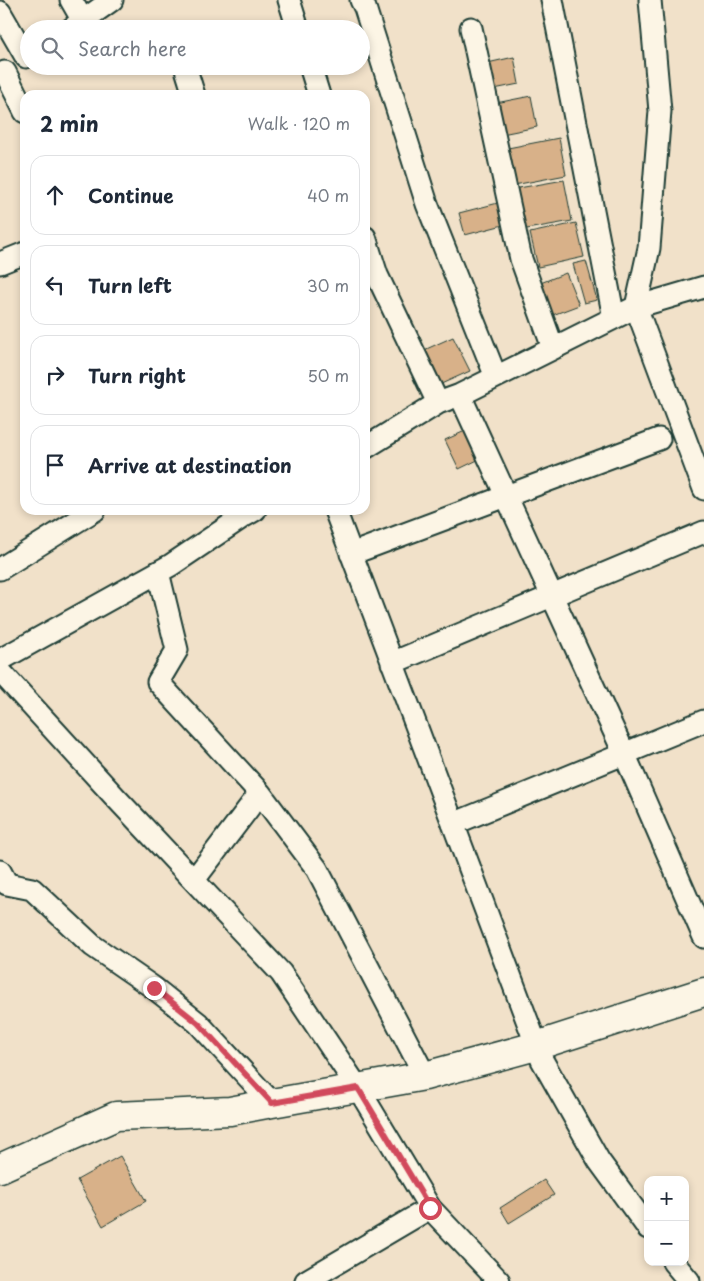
<!DOCTYPE html>
<html lang="en">
<head>
<meta charset="utf-8">
<style>
  :root { --surface:#fff; --page:#f2f2f3; --text:#1f2937; --muted:#747a83; --line:#e0e1e3 }
  body { margin:0; font-family:"Playpen Sans",sans-serif; background:var(--page); color:var(--text) }
  .controls { position:absolute; right:15px; bottom:15px; display:grid; overflow:hidden; border-radius:10px; box-shadow:0 2px 8px #0003 }
  .controls button { width:45px; height:45px; display:grid; place-items:center; padding:0; border:0; border-bottom:1px solid var(--line); background:var(--surface); color:var(--text); font:25px sans-serif }
  .stop { position:absolute; width:15px; height:15px; margin:-11px; border:4px solid #d1495b; border-radius:50%; background:#fff }
  .stop.end { background:#d1495b; border-color:#fff; box-shadow:0 1px 5px #0008 }
  .list { margin:0; padding:0; list-style:none }
  h2 { display:flex; justify-content:space-between; align-items:center; height:65px; margin:0; padding:0 20px; font-size:21px }
  h2 small { font-size:16px; font-weight:400; color:var(--muted) }
  .list li { display:grid; grid-template-columns:32px 1fr auto; gap:15px; align-items:center; box-sizing:border-box; height:80px; margin:0 10px 10px; padding:0 10px; border:1px solid var(--line); border-radius:15px }
  .list b { display:block; font-size:19px; white-space:nowrap }
  .list em { font-size:16px; font-style:normal; color:var(--muted) }
  .icon { flex:none; width:28px; height:28px; fill:none; stroke:currentColor; stroke-width:2; stroke-linecap:round; stroke-linejoin:round }
  .map { position:relative; flex:none; width:704px; height:1281px; overflow:hidden }
  .search { position:absolute; background:var(--surface); box-shadow:0 2px 8px #0003; left:20px; top:20px; width:350px; height:55px; display:flex; align-items:center; gap:12px; box-sizing:border-box; padding:0 18px; border-radius:28px; color:var(--muted); font-size:19px }
  .panel { position:absolute; background:var(--surface); box-shadow:0 2px 8px #0003; left:20px; top:90px; width:350px; height:425px; border-radius:15px }
  .map>svg:first-child { display:block }
  .building { fill:#d8b189; stroke:#1f3d34 }
  .lines { fill:none; stroke-linecap:round; stroke-linejoin:round }
  .minor-casing { stroke:#1f3d34; stroke-width:25 }
  .secondary-casing { stroke:#1f3d34; stroke-width:31 }
  .minor { stroke:#fcf5e5; stroke-width:21 }
  .secondary { stroke:#fcf5e5; stroke-width:28 }
  .route { stroke:#d1495b; stroke-width:6 }
</style>
</head>
<body>
<div class="map">
<svg width="704" height="1281" viewBox="0 0 704 1281">
  <rect width="100%" height="100%" fill="#f1e1c9"/>
  <filter id="ink" filterUnits="userSpaceOnUse"><feTurbulence type="fractalNoise" baseFrequency=".02" numOctaves="2"/><feDisplacementMap in="SourceGraphic" scale="10" xChannelSelector="R" yChannelSelector="G"/><feConvolveMatrix kernelMatrix="1 2 1 2 8 2 1 2 1" color-interpolation-filters="sRGB"/></filter>
  <g filter="url(#ink)">
    <path class="building" d="M514 57 519 84 489 90 483 64Z
      M531 96 537 127 502 134 496 103Z
      M559 138 566 175 514 185 508 148Z
      M564 180 572 221 521 230 513 189Z
      M502 202 507 224 465 235 459 213Z
      M576 223 584 257 538 267 530 233Z
      M586 261 597 300 584 303 573 264Z
      M566 273 579 305 550 316 538 284Z
      M453 337 470 371 439 385 422 351Z
      M474 427 488 455 459 469 445 440Z
      M120 1156 146 1201 103 1226 77 1180Z
      M544 1180 554 1195 509 1223 500 1208Z"/>
    <g class="lines">
      <g class="minor-casing">
        <path id="minor" d="M71 0 83 21
          M289 0 298 29
          M361 0 365 8 427 204 496 377
          M552 0 614 318
          M650 0 660 111 649 248 636 307 704 489
          M0 12 26 57
          M471 28 521 259 553 348
          M71 29 112 0
          M185 66 194 95
          M310 66 319 95
          M5 72 25 112
          M365 237 377 275 438 403
          M0 263 25 253
          M460 395 624 753 704 937
          M365 448 438 403 460 395 636 307 704 287
          M335 510 542 1060 599 1161 648 1228
          M351 554 659 439
          M0 569 95 510
          M158 572 177 650 158 682 260 793 317 869 425 1076
          M0 660 171 565 241 518 255 510
          M392 663 704 532
          M0 671 116 798 281 973 358 1088 430 1208 499 1281
          M453 824 704 721
          M0 871 7 884 32 889 93 946 154 988 198 1023 272 1103
          M194 880 260 793
          M673 1262 689 1281
          M306 1281 430 1208"/>
      </g>
      <g class="secondary-casing">
        <path id="secondary" d="M0 1168 116 1116 230 1111 272 1103 425 1076 536 1046 704 992"/>
      </g>
      <use href="#minor" class="minor"/>
      <use href="#secondary" class="secondary"/>
    </g>
  </g>
  <g class="lines" filter="url(#ink)">
    <path class="route" d="M154 988 198 1023 272 1103 358 1088 430 1208"/>
  </g>
</svg>
<div class="controls">
<button>+</button>
<button>−</button>
</div>
<div class="stop" style="left:430px;top:1208px"></div>
<div class="stop end" style="left:154px;top:988px"></div>
<div class="search"><svg class="icon" aria-label="search" viewBox="0 0 24 24"><circle cx="10" cy="10" r="6"/><path d="M15 15l6 6"/></svg>Search here</div>
<section class="panel">
<h2>2 min<small>Walk · 120 m</small></h2>
<ul class="list">
<li><svg class="icon" aria-label="ahead" viewBox="0 0 24 24"><path d="M12 20V5M6 11l6-6 6 6"/></svg><div><b>Continue</b></div><em>40 m</em></li>
<li><svg class="icon" aria-label="left" viewBox="0 0 24 24"><path d="M17 20v-9H6M10 6l-5 5 5 5"/></svg><div><b>Turn left</b></div><em>30 m</em></li>
<li><svg class="icon" aria-label="right" viewBox="0 0 24 24"><path d="M7 20v-9h11M14 6l5 5-5 5"/></svg><div><b>Turn right</b></div><em>50 m</em></li>
<li><svg class="icon" aria-label="arrive" viewBox="0 0 24 24"><path d="M6 21V4h12l-3 4 3 4H6"/></svg><div><b>Arrive at destination</b></div></li>
</ul>
</section>
</div>
</body>
</html>
